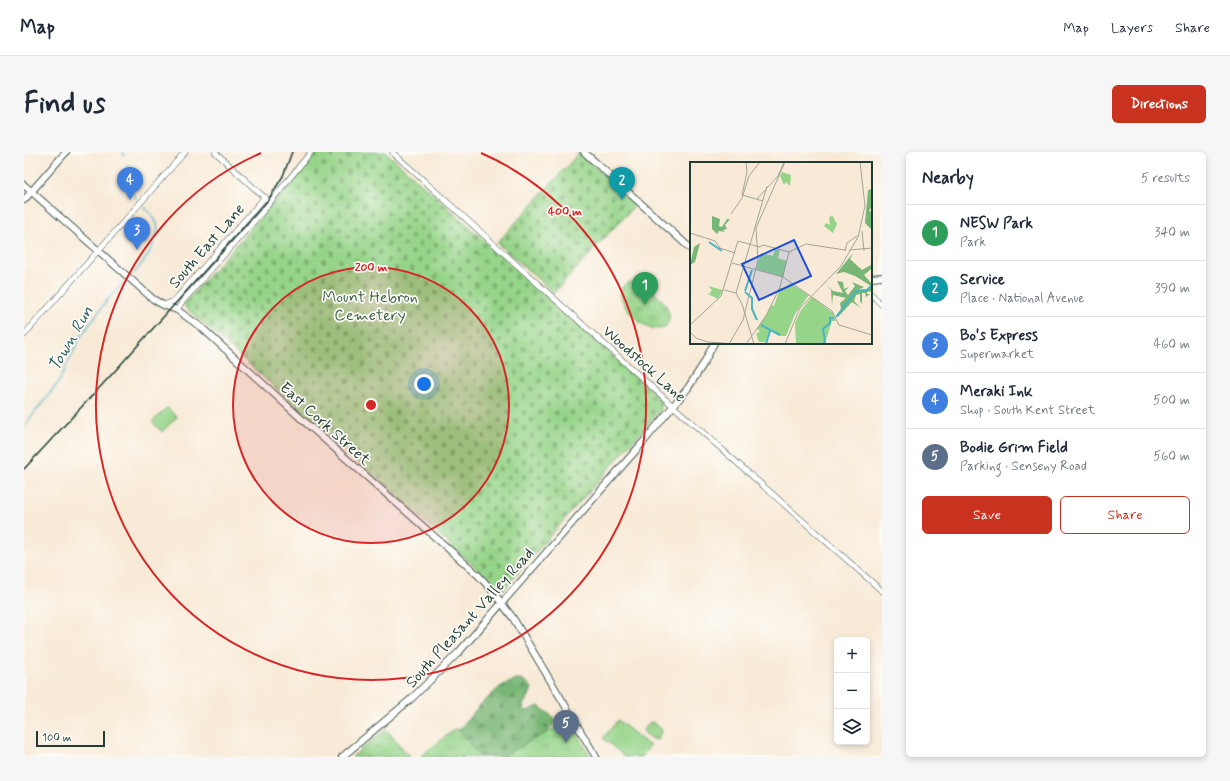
<!DOCTYPE html>
<html lang="en">
<head>
<meta charset="utf-8">
<style>
  :root { --surface:#fff; --page:#f6f6f7; --text:#1f2937; --muted:#747a83; --line:#e0e1e3; --accent:#c8321e }
  body { margin:0; font-family:Mynerve,sans-serif; background:var(--page); color:var(--text) }
  .controls { position:absolute; right:12px; bottom:12px; display:grid; overflow:hidden; border-radius:6px; box-shadow:0 2px 6px #0003 }
  .controls button { width:36px; height:36px; display:grid; place-items:center; padding:0; border:0; border-bottom:1px solid var(--line); background:var(--surface); color:var(--text); font:20px sans-serif }
  .scale { position:absolute; left:12px; bottom:10px; width:69px; box-sizing:border-box; padding-left:4px; border:2px solid #1f3d34; border-top:0; font-size:11px; line-height:14px; white-space:nowrap; color:#1f3d34; -webkit-text-stroke:3px #fdfcf7; paint-order:stroke }
  .you { position:absolute; left:400px; top:232px; width:14px; height:14px; margin:-10px; border:3px solid #fff; border-radius:50%; background:#1a73e8; box-shadow:0 0 0 6px #1a73e833 }
  .badge { display:grid; place-items:center; width:26px; height:26px; border-radius:50%; background:var(--accent); color:#fff; font-size:13px; font-weight:700 }
  .pin { position:absolute; translate:-50% -33px; filter:drop-shadow(0 1px 2px #0008) }
  .pin::after { content:''; position:absolute; top:21px; width:14px; height:12px; background:inherit; clip-path:polygon(0 0,100% 0,50% 100%) }
  .list { margin:0; padding:0; list-style:none }
  h2 { display:flex; justify-content:space-between; align-items:center; height:52px; margin:0; padding:0 16px; font-size:17px }
  h2 small { font-size:13px; font-weight:400; color:var(--muted) }
  .list li { display:grid; grid-template-columns:26px 1fr auto; gap:12px; align-items:center; box-sizing:border-box; height:56px; padding:0 16px; border-top:1px solid var(--line) }
  .list b { display:block; font-size:15px; white-space:nowrap }
  .list p { margin:0; font-size:13px; white-space:nowrap; color:var(--muted) }
  .list em { font-size:13px; font-style:normal; color:var(--muted) }
  .actions { display:flex; gap:8px; padding:12px 16px }
  .actions a { flex:1; padding:9px 0; border:1px solid var(--accent); border-radius:6px; text-align:center; font-size:14px; color:var(--accent) }
  .actions .main { background:var(--accent); color:#fff }
  .icon { flex:none; width:22px; height:22px; fill:none; stroke:currentColor; stroke-width:2; stroke-linecap:round; stroke-linejoin:round }
  .map { position:relative; flex:none; width:858px; height:605px; overflow:hidden; border-radius:6px }
  header { display:flex; align-items:center; gap:24px; box-sizing:border-box; height:56px; padding:0 20px; background:var(--surface); border-bottom:1px solid var(--line) }
  header strong { font-size:19px }
  nav { display:flex; gap:22px; margin-inline-start:auto; font-size:14px }
  .intro { display:flex; align-items:center; justify-content:space-between; box-sizing:border-box; height:96px; padding:0 24px }
  h1 { margin:0; font-size:28px }
  .button { padding:10px 18px; border-radius:6px; background:var(--accent); color:#fff; font-size:14px; font-weight:700 }
  main { display:flex; gap:24px; padding:0 24px }
  aside { flex:1; background:var(--surface); border-radius:6px; box-shadow:0 2px 6px #0003 }
  .map>svg:first-child { display:block }
  .forest { fill:url(#forest-firs); stroke:#4c7a54 }
  .cemetery { fill:url(#cemetery-stones); stroke:#5a885e }
  .park { fill:url(#park-tufts); stroke:#5a885e }
  .pitch { fill:#96d489; stroke:#5a885e }
  .lines { fill:none; stroke-linecap:round; stroke-linejoin:round }
  .stream { stroke:#49b4c6; stroke-width:1.5 }
  .minor-casing { stroke:#40574c; stroke-width:6 }
  .major-casing { stroke:#40574c; stroke-width:8 }
  .minor { stroke:#fff; stroke-width:5 }
  .major { stroke:#fff; stroke-width:6 }
  .rail { stroke:#1f3d34; stroke-width:1.5 }
  .ring { fill:none; stroke:#d62828; stroke-width:2 }
  .labels { text-anchor:middle; stroke-width:3.5; stroke-linejoin:round; paint-order:stroke }
  .street-label { font-size:16px; fill:#1f3d34; stroke:#fdfcf7 }
  .park-label { font-size:16px; fill:#3d6349; stroke:#fdfcf7 }
  .water-label { font-size:17px; font-style:italic; fill:#2c6160; stroke:#fdfcf7 }
  .inset-river { fill:none; stroke:#49b4c6; stroke-width:2 }
  .inset-road { fill:none; stroke:#a1a596; stroke-width:1 }
  .view { fill:#1d4ed8; fill-opacity:0.15; stroke:#1d4ed8; stroke-width:2 }
  .inset-edge { fill:none; stroke:#1f3d34; stroke-width:2 }
  .centre { fill:#d62828; stroke:#fdfcf7; stroke-width:2 }
  .ring-label { font-size:12px; text-anchor:middle; font-weight:bold; fill:#d62828; stroke:#fdfcf7; stroke-width:3.5; stroke-linejoin:round; paint-order:stroke }
</style>
</head>
<body>
<header>
<strong>Map</strong>
<nav><a>Map</a><a>Layers</a><a>Share</a></nav>
</header>
<div class="intro"><h1>Find us</h1><a class="button">Directions</a></div>
<main>
<div class="map">
<svg width="858" height="605" viewBox="0 0 858 605">
  <defs>
    <pattern id="forest-firs" width="22" height="20" patternUnits="userSpaceOnUse"><rect width="22" height="20" fill="#78b675"/><path d="M5 1l3.5 6h-7zM16 11l3.5 6h-7z" fill="#629561"/></pattern>
    <pattern id="cemetery-stones" width="16" height="16" patternUnits="userSpaceOnUse"><rect width="16" height="16" fill="#96d489"/><path d="M2 7V4a2 2 0 0 1 4 0v3zM10 15v-3a2 2 0 0 1 4 0v3z" fill="#7aad71"/></pattern>
    <pattern id="park-tufts" width="24" height="20" patternUnits="userSpaceOnUse"><rect width="24" height="20" fill="#96d489"/><path d="M3 7l-1-3M5 7V3M7 7l1-3M15 17l-1-3M17 17v-4M19 17l1-3" fill="none" stroke="#7aad71"/></pattern>
  </defs>
  <rect width="100%" height="100%" fill="#fdfcf7"/>
  <filter id="ink" filterUnits="userSpaceOnUse"><feTurbulence type="fractalNoise" baseFrequency=".025" numOctaves="2"/><feDisplacementMap in="SourceGraphic" scale="8" xChannelSelector="R" yChannelSelector="G"/><feConvolveMatrix kernelMatrix="1 2 1 2 8 2 1 2 1" color-interpolation-filters="sRGB"/></filter>
  <filter id="wash" filterUnits="userSpaceOnUse"><feTurbulence type="fractalNoise" baseFrequency=".012" numOctaves="4" result="noise"/><feDisplacementMap in="SourceGraphic" scale="16" xChannelSelector="R" yChannelSelector="G"/><feGaussianBlur stdDeviation="0.9" result="paint"/><feColorMatrix in="noise" values="0 0 0 0 0 0 0 0 0 0 0 0 0 0 0 0 0 1.4 0 .05"/><feComposite in="paint" operator="in"/></filter>
  <g filter="url(#wash)">
    <rect width="100%" height="100%" fill="#f8ead7"/>
    <path class="forest" d="M493 528C500 528 504 530 508 536L505 544 499 553 500 557 503 559 515 554 531 566V571L500 605H426L433 580 455 554 476 535 481 532Z"/>
    <path class="cemetery" d="M292 0H362L632 242 638 249 637 257 478 439 161 155V150L245 56Z
      M555 1 612 52 530 141 473 91Z"/>
    <path class="park" d="M606 130C621 130 649 151 645 168 644 171 642 173 640 176 618 184 579 139 606 130Z
      M626 570 630 571 638 578 633 588C628 587 621 583 619 578Z
      M537 573 549 574 567 605H477Z
      M432 576 457 605H396Z
      M362 577 386 605H328Z"/>
    <path class="pitch" d="M143 255 153 265 138 280 128 270Z
      M594 568 626 594 617 605H601L579 586Z"/>
    <g class="lines">
      <path class="stream" d="M99 0 100 3
        M104 12C105 25 105 36 112 47
        M110 121C119 112 137 86 133 72 131 65 125 60 120 55
        M0 274 34 231 57 184 68 169 84 147 100 131"/>
    </g>
  </g>
  <g filter="url(#ink)">
    <g class="lines">
      <g class="minor-casing">
        <path id="minor" d="M191 0 242 47
          M368 0 649 254 858 439
          M847 142 858 153
          M140 153 150 149 241 45
          M153 158 158 150 239 59 287 0
          M0 183 161 0"/>
      </g>
      <g class="major-casing">
        <path id="major" d="M560 0 667 97
          M0 33 129 147 139 153 153 158 177 175 282 271 454 423 466 436 489 466 572 605
          M0 48 42 0
          M847 126 858 125
          M318 605 387 547 434 501 621 288 664 236 680 211 690 191"/>
      </g>
      <use href="#minor" class="minor"/>
      <use href="#major" class="major"/>
      <path class="rail" d="M0 317 90 220 244 48 259 24 268 0"/>
    </g>
  </g>
  <circle cx="347" cy="253" r="138" fill="#d62828" fill-opacity=".12"/>
  <g class="ring">
    <circle cx="347" cy="253" r="138"/>
    <path d="M457 1A275 275 0 1 1 237 1"/>
  </g>
  <g class="labels">
    <g class="street-label">
      <text transform="translate(182 93) rotate(-49)" y="6">South East Lane</text>
      <text transform="translate(621 211) rotate(42)" y="6">Woodstock Lane</text>
      <text transform="translate(302 271) rotate(42)" y="6">East Cork Street</text>
      <text transform="translate(445 465) rotate(-48)" y="6">South Pleasant Valley Road</text>
    </g>
    <g class="park-label">
      <text x="346" y="150">Mount Hebron<tspan x="346" dy="18">Cemetery</tspan></text>
    </g>
    <g class="water-label">
      <text transform="translate(46 186) rotate(-60)" y="6">Town Run</text>
    </g>
  </g>
  <g transform="translate(666 10)">
    <rect width="182" height="182" fill="#f8ead7"/>
    <path d="M92 10 101 13 100 24 96 20 94 23 90 14ZM142 53 147 62 143 71 134 64 136 61 140 63 139 56ZM18 124 33 128 28 137 16 131 19 132 22 128ZM122 135 143 151 146 159H142L135 182H106L105 161 111 148Z" fill="#96d489"/>
    <path d="M182 27V45L179 48 182 51V68L175 61 178 28ZM22 54 30 57 29 64 32 65 37 57H40L35 63 37 67 33 68 35 70 29 69 27 72 22 67ZM10 81 5 100 0 103 4 85ZM163 91 160 97 172 108 181 103 182 106 174 113 182 122V129L177 130V132H180L176 135 175 131H172V142L170 139V132L166 133 164 139 171 146 162 140 147 156 151 147 150 141 156 136 143 133 142 143 141 128 136 122 143 129 153 131 147 119 153 120 154 127 159 125 155 129 158 133 165 124 162 120 174 125 168 128 178 127 181 124 165 114 154 110 146 112Z" fill="#78b675"/>
    <path d="M85 87 90 88 88 96 97 99 93 115 66 107 71 91 83 94Z" fill="#96d489"/>
    <path d="M100 121 119 133 105 152 96 174H89L81 168 75 180H69L66 172 70 169 67 167 82 143 84 144 90 126H97Z" fill="#96d489"/>
    <path class="inset-river" d="M19 80 32 89M55 129 62 108M55 130 62 136V147L67 158M146 155 166 129 177 128 182 123M71 163 90 173M76 182 80 169M132 182 135 180 133 167 140 161V156H144"/>
    <path class="inset-road" d="M56 0 57 10 52 33 73 39M67 37 88 14 94 0M41 52 52 36 59 14 70 0M172 69 174 89M0 71 25 79 30 86 45 91M69 85 73 83 99 90 116 82 155 88M159 88 182 86M155 89 157 81 167 74M42 101 93 115 142 149 149 163 182 173M34 128 46 131M46 131 77 24M46 131 52 142 64 182M0 163 31 134 48 79 70 85M0 170 6 176 18 180 46 182M39 182 53 158 68 98 66 66 95 0M56 182 76 154 90 125 99 90M95 182 110 146 151 104 168 75 175 44 170 0"/>
    <path class="view" d="M104 78 121 114 69 138 52 102Z"/>
    <rect width="182" height="182" class="inset-edge"/>
  </g>
  <circle cx="347" cy="253" r="6" class="centre"/>
  <g class="ring-label">
    <text x="541" y="63">400 m</text>
    <text x="347" y="119">200 m</text>
  </g>
</svg>
<div class="controls">
<button>+</button>
<button>−</button>
<button><svg class="icon" aria-label="layers" viewBox="0 0 24 24"><path d="M12 4l9 5-9 5-9-5zM3 14l9 5 9-5"/></svg></button>
</div>
<div class="scale">100 m</div>
<div class="you"></div>
<div class="pin badge" style="left:621px;top:153px;background:#2e9e5b">1</div>
<div class="pin badge" style="left:598px;top:48px;background:#0f9aa8">2</div>
<div class="pin badge" style="left:113px;top:98px;background:#3f7fe0">3</div>
<div class="pin badge" style="left:106px;top:48px;background:#3f7fe0">4</div>
<div class="pin badge" style="left:542px;top:591px;background:#5c6f8a">5</div>
</div>
<aside>
<h2>Nearby<small>5 results</small></h2>
<ul class="list">
<li><span class="badge" style="background:#2e9e5b">1</span><div><b>NESW Park</b><p>Park</p></div><em>340 m</em></li>
<li><span class="badge" style="background:#0f9aa8">2</span><div><b>Service</b><p>Place · National Avenue</p></div><em>390 m</em></li>
<li><span class="badge" style="background:#3f7fe0">3</span><div><b>Bo's Express</b><p>Supermarket</p></div><em>460 m</em></li>
<li><span class="badge" style="background:#3f7fe0">4</span><div><b>Meraki Ink</b><p>Shop · South Kent Street</p></div><em>500 m</em></li>
<li><span class="badge" style="background:#5c6f8a">5</span><div><b>Bodie Grim Field</b><p>Parking · Senseny Road</p></div><em>560 m</em></li>
</ul>
<div class="actions"><a class="main">Save</a><a>Share</a></div>
</aside>
</main>
</body>
</html>
